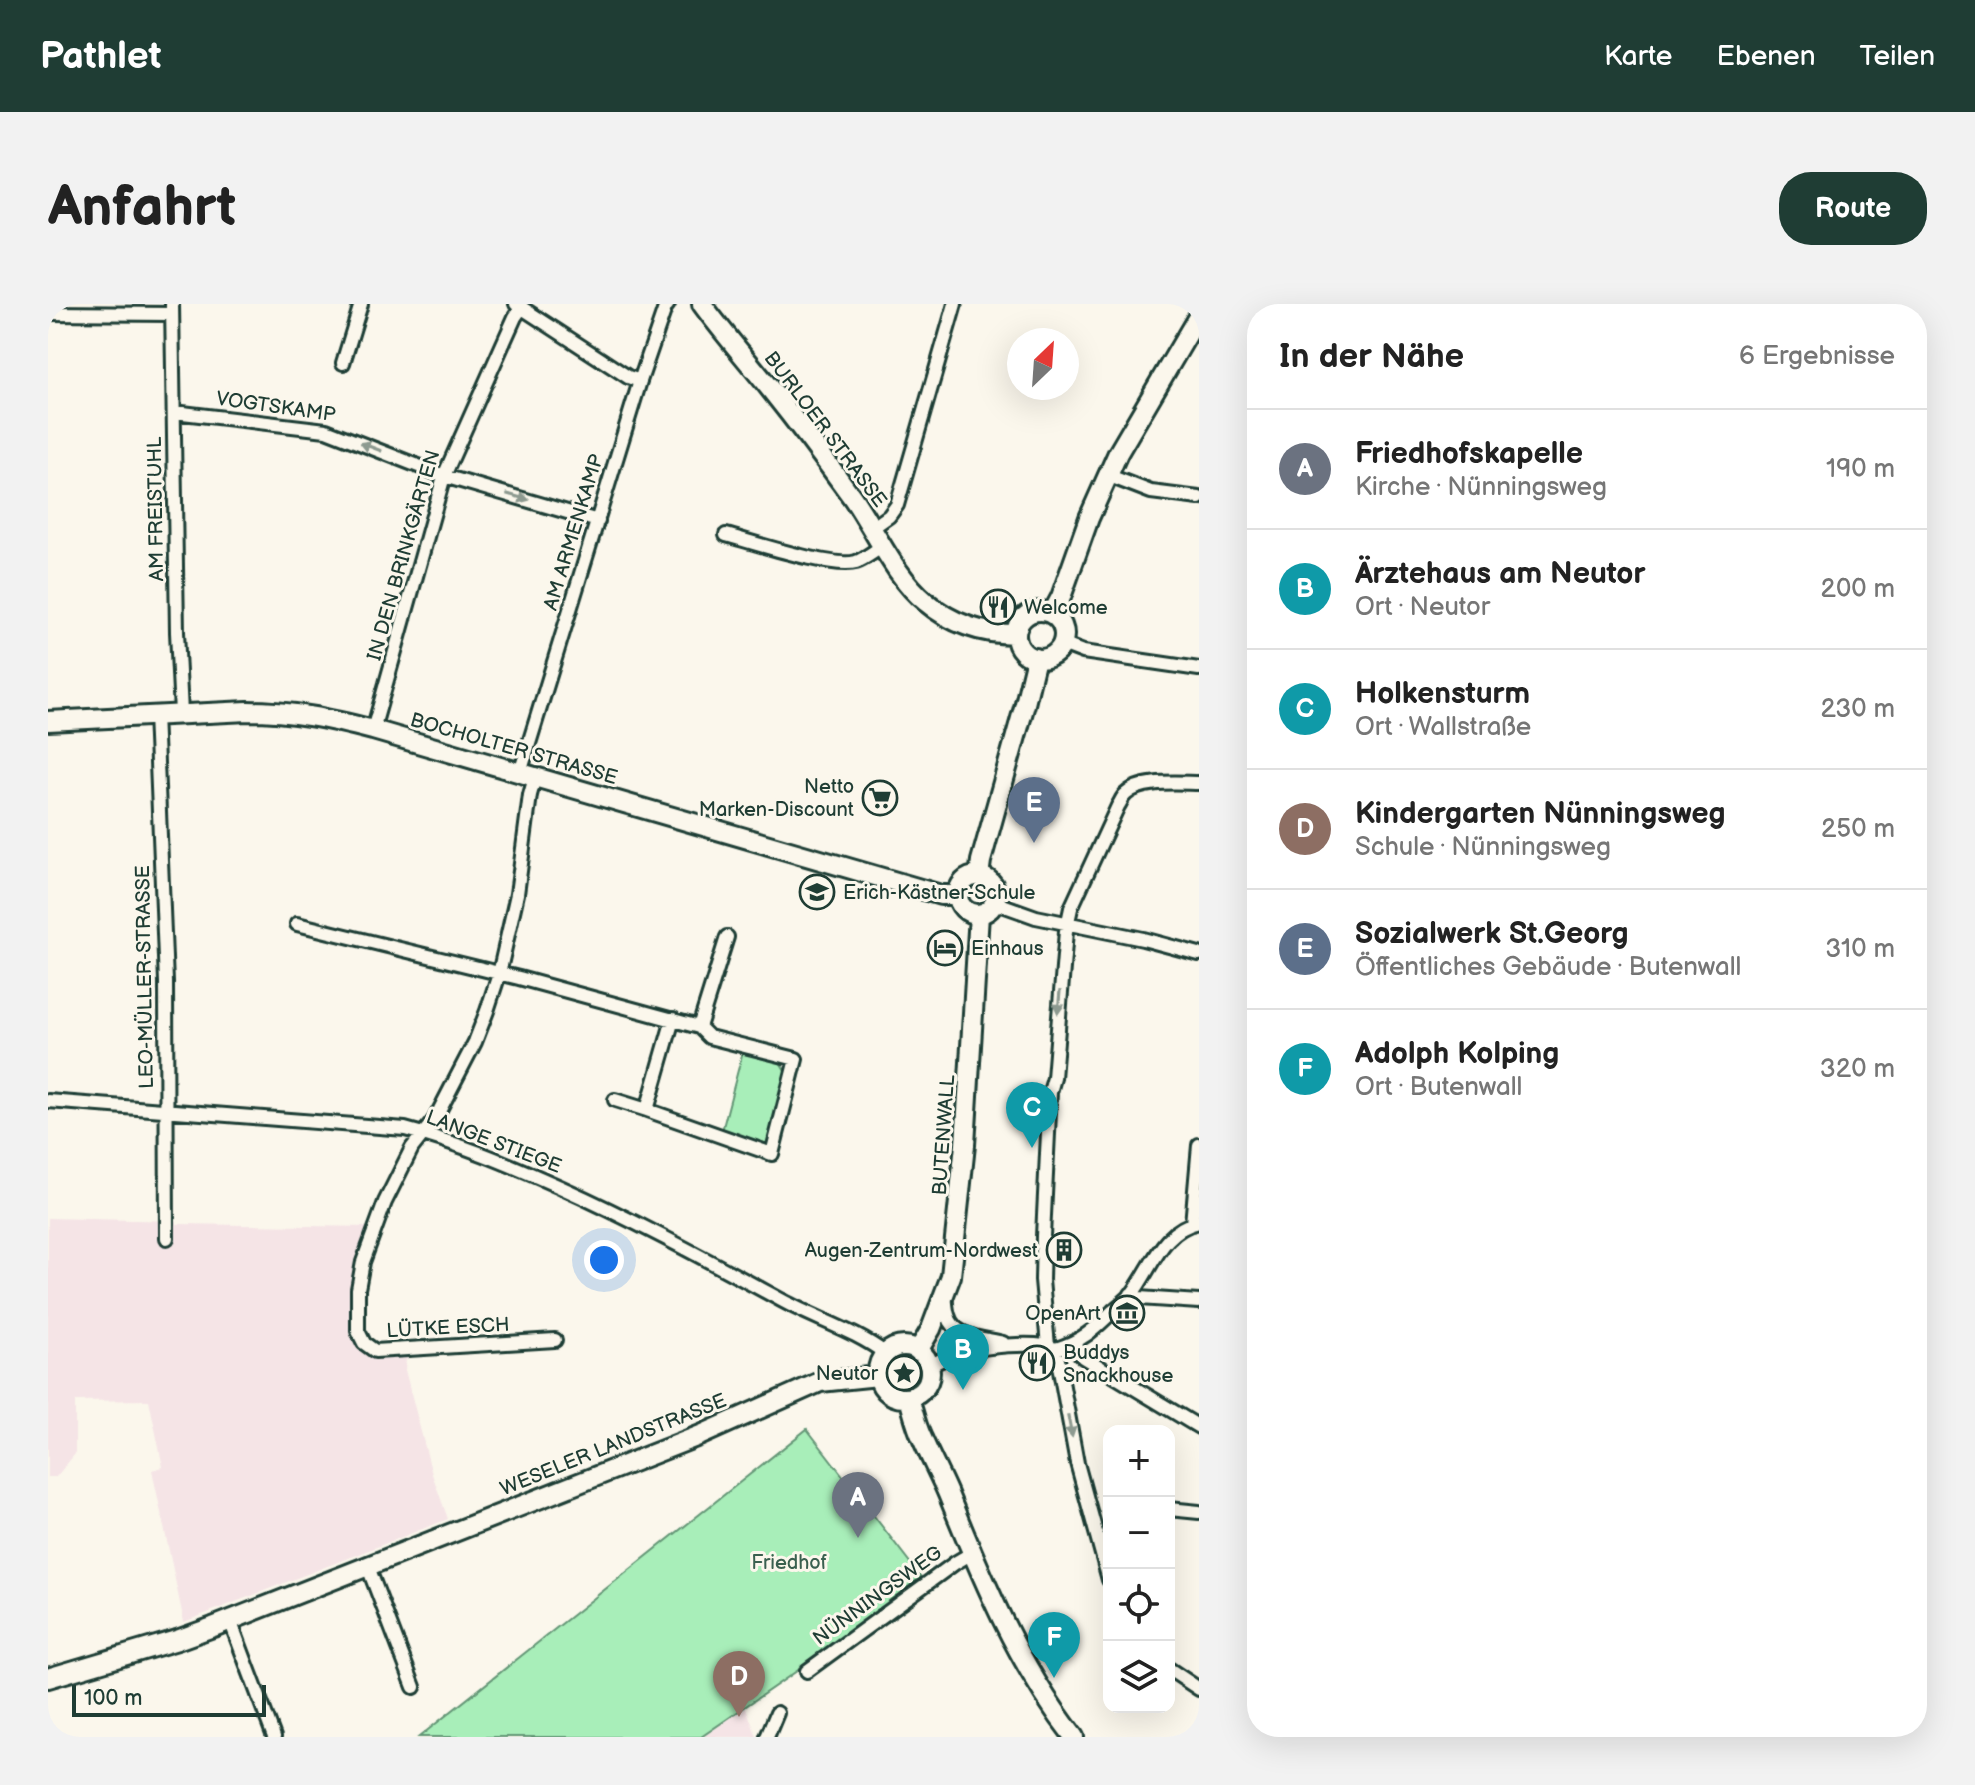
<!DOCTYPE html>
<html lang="de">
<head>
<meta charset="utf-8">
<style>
  :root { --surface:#fff; --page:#f2f2f2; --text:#222; --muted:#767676; --line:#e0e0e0; --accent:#1f3d34 }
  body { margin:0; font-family:"Balsamiq Sans",sans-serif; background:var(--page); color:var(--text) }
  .controls { position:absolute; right:24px; bottom:24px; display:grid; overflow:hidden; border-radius:16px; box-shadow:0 8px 32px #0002 }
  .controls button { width:72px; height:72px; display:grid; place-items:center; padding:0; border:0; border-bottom:2px solid var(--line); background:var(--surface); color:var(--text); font:40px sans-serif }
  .compass { position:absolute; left:959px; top:24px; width:72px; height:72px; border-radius:50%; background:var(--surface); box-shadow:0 8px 32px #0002; rotate:25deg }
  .scale { position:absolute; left:24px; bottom:20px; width:194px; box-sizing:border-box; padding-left:8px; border:4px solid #1f3d34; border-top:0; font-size:22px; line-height:28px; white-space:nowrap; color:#1f3d34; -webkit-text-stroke:6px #fbf7ec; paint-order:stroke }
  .you { position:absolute; left:556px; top:956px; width:28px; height:28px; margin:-20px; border:6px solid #fff; border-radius:50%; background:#1a73e8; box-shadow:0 0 0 12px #1a73e833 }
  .badge { display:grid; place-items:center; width:52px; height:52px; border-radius:50%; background:var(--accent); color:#fff; font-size:26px; font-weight:700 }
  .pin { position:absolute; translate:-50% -66px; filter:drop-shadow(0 2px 4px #0008) }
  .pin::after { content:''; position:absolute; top:42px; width:28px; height:24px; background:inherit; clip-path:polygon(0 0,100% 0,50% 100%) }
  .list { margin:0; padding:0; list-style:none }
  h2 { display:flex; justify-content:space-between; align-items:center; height:104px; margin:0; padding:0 32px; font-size:34px }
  h2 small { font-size:26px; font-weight:400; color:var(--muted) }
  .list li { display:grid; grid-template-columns:52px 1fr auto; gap:24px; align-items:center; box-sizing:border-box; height:120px; padding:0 32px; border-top:2px solid var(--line) }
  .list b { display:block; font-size:30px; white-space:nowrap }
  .list p { margin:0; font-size:26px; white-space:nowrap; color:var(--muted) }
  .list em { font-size:26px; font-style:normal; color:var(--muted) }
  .icon { flex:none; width:44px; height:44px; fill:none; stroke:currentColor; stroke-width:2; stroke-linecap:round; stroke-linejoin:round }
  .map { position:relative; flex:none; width:1151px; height:1433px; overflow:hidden; border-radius:32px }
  header { display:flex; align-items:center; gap:48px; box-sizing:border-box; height:112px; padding:0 40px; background:var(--accent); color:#fff }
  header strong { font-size:38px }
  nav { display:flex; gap:44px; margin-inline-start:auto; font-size:28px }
  .intro { display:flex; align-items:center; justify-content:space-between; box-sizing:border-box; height:192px; padding:0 48px }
  h1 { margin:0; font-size:56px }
  .button { padding:20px 36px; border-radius:32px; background:var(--accent); color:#fff; font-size:28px; font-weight:700 }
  main { display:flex; gap:48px; padding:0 48px }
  aside { flex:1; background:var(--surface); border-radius:32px; box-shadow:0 8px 32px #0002 }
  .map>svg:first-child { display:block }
  .built { fill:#f5e4e6 }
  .green { fill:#a8eeb9; stroke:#649676; stroke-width:2 }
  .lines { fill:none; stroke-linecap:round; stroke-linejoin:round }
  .street-casing { stroke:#1f3d34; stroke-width:18 }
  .secondary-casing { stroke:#1f3d34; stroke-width:24 }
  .street { stroke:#fbf7ec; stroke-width:12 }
  .secondary { stroke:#fbf7ec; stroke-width:18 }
  .oneway { fill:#8d9a90 }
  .labels { text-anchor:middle; stroke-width:6; stroke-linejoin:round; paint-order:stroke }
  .street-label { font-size:20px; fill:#1f3d34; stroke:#fbf7ec }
  .poi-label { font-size:20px; fill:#1f3d34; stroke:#fbf7ec; text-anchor:start }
  .park-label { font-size:20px; fill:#3a604f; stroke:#fbf7ec }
</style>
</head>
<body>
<header>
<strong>Pathlet</strong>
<nav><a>Karte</a><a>Ebenen</a><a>Teilen</a></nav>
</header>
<div class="intro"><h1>Anfahrt</h1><a class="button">Route</a></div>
<main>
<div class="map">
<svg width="1151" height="1433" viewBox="0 0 1151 1433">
  <rect width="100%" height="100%" fill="#fbf7ec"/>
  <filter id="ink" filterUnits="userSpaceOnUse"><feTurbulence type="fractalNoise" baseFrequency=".0125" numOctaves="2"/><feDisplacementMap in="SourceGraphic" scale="16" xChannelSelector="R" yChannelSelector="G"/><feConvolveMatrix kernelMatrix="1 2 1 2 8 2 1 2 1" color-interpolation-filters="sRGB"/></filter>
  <g filter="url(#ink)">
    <path class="built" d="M0 914 129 917V920L322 923 307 972 303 994 304 1033 309 1042 317 1049 327 1054 339 1055 363 1052 358 1056 357 1066 384 1170 400 1215 136 1318 104 1166 115 1163 101 1096 27 1097V1150L8 1173H0Z
      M697 1401 709 1433H653Z"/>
    <path class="green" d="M695 747 732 758 741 773 721 838 716 840 674 827Z
      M839 1069a16 16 0 1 1 32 0a16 16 0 1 1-32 0Z
      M759 1125 873 1273 775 1349 653 1433H371Z"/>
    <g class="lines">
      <g class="street-casing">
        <path id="street" d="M124 0 129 328 133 409
          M468 0 580 73 592 77
          M0 9 124 10
          M295 59 313 0
          M126 108 278 126 396 172 550 217
          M1059 171 1103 188 1151 194
          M824 224 841 212 849 201 907 0
          M678 231C704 238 785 265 808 258 817 255 826 247 835 242
          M1014 340 1035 348 1151 365
          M107 410 118 678 119 934
          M325 426 396 172 467 13 474 3
          M472 469 592 77 617 4 620 0
          M487 473 482 491 469 590 451 670 439 707 427 738 387 815 364 844 337 898 315 958 310 985V1027L316 1039 327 1047 507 1036
          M946 598 988 613 1095 635 1151 650
          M249 620 471 674 651 723 661 733 748 755 724 850 599 806 625 715
          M651 723 679 633
          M567 796 599 806
          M0 797 357 825C411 839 461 860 512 883 588 917 661 957 735 997 768 1015 808 1027 838 1050
          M1144 920 1151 841
          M1083 990 1091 994 1151 998
          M897 991C898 997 898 1005 900 1011 906 1034 935 1034 955 1039
          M1027 1039 1029 1047 1035 1053 1151 1123
          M1000 1042 994 976 995 932 1002 788 1006 774 1018 627 1023 604 1070 502C1073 498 1074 493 1078 490 1093 475 1131 479 1151 479
          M1008 1045 1029 1159 1061 1276
          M881 1062C891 1057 900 1052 911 1049 933 1043 987 1036 1008 1045 1034 1037 1046 1026 1065 1007 1071 1002 1079 996 1084 990 1104 964 1114 925 1151 918
          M1121 1205 1151 1208
          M320 1263 366 1383
          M182 1316 226 1433
          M1121 1365 1151 1385
          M759 1367 907 1259 924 1249
          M719 1433 729 1409"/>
      </g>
      <g class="secondary-casing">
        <path id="secondary" d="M654 0C676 30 700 57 723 86 751 121 778 157 804 193 827 226 847 273 878 298 904 320 934 330 968 330
          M968 331a24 24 0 1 1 48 0a24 24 0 1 1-48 0Z
          M1004 310 1013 293 1041 214 1070 149 1151 11
          M0 417 200 407C245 407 282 415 325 426L893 591H909
          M931 572 933 557 977 400 988 354
          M910 591a19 19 0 1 1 38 0a19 19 0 1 1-38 0Z
          M830 1068a26 26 0 1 1 52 0a26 26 0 1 1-52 0Z
          M870 1047 883 1025 903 972 917 841 931 610
          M861 1094C865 1107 868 1122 874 1134 882 1153 892 1171 900 1190 934 1274 970 1361 1026 1433
          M0 1374 129 1336 165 1323 653 1131 772 1078 830 1072"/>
      </g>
      <use href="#street" class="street"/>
      <use href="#secondary" class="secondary"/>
    </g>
    <defs><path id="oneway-solid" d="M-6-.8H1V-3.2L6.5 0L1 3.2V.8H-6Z" transform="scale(2)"/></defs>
    <g class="oneway">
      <use href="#oneway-solid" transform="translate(323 143) rotate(-159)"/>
      <use href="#oneway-solid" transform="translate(470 193) rotate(16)"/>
      <use href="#oneway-solid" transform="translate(1011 698) rotate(95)"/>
      <use href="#oneway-solid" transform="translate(1022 1122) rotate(79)"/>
    </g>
  </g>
  <defs>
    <g id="restaurant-ring" transform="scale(1.8)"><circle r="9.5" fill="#fbf7ec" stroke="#1f3d34" stroke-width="1.5"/><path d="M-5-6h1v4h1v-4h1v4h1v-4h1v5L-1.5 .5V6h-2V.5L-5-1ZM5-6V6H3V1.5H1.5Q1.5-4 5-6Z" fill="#1f3d34"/></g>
    <g id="supermarket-ring" transform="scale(1.8)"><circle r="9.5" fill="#fbf7ec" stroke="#1f3d34" stroke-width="1.5"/><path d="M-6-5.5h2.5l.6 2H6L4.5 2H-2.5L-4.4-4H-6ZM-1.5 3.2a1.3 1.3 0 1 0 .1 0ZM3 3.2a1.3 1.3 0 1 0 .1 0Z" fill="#1f3d34"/></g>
    <g id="school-ring" transform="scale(1.8)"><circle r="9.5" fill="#fbf7ec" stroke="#1f3d34" stroke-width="1.5"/><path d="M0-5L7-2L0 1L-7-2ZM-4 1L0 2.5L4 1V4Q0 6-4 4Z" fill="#1f3d34"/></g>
    <g id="hotel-ring" transform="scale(1.8)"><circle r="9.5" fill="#fbf7ec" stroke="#1f3d34" stroke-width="1.5"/><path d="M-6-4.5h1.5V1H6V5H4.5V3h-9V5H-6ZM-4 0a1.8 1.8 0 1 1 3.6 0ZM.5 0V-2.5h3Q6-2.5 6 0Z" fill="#1f3d34"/></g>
    <g id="building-ring" transform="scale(1.8)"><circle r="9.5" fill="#fbf7ec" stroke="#1f3d34" stroke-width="1.5"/><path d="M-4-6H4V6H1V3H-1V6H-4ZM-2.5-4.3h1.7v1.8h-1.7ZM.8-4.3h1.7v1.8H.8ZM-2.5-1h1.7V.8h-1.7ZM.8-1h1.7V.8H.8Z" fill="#1f3d34"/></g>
    <g id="museum-ring" transform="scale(1.8)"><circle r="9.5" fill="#fbf7ec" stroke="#1f3d34" stroke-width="1.5"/><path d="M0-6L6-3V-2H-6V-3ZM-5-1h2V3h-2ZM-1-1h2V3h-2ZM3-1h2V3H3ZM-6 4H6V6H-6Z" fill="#1f3d34"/></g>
    <g id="sight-ring" transform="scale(1.8)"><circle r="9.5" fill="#fbf7ec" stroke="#1f3d34" stroke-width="1.5"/><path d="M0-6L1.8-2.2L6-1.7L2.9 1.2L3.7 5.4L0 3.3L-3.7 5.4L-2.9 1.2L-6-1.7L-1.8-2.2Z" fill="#1f3d34"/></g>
  </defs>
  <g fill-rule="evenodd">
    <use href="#restaurant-ring" x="950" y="303"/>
    <use href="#supermarket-ring" x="832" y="494"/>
    <use href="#school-ring" x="769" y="588"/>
    <use href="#hotel-ring" x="897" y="644"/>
    <use href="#building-ring" x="1016" y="946"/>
    <use href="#museum-ring" x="1079" y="1009"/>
    <use href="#restaurant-ring" x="989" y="1059"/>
    <use href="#sight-ring" x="856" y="1069"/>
  </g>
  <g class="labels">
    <g class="street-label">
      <text transform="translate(228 102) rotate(8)" y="7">VOGTSKAMP</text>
      <text transform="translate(778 125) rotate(53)" y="7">BURLOER STRASSE</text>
      <text transform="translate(107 205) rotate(-91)" y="7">AM FREISTUHL</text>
      <text transform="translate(525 228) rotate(-73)" y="7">AM ARMENKAMP</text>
      <text transform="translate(355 251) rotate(-74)" y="7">IN DEN BRINKGÄRTEN</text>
      <text transform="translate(466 444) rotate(16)" y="7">BOCHOLTER STRASSE</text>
      <text transform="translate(96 673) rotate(-91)" y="7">LEO-MÜLLER-STRASSE</text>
      <text transform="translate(895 831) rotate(-86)" y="7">BUTENWALL</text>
      <text transform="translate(446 837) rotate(21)" y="7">LANGE STIEGE</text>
      <text transform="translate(400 1023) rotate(-3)" y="7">LÜTKE ESCH</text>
      <text transform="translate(565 1140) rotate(-22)" y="7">WESELER LANDSTRASSE</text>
      <text transform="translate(829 1291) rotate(-36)" y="7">NÜNNINGSWEG</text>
    </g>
    <g class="poi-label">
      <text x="976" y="310">Welcome</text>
      <text x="806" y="489" text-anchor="end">Netto<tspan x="806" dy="23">Marken-Discount</tspan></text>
      <text x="795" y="595">Erich-Kästner-Schule</text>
      <text x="923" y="651">Einhaus</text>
      <text x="990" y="953" text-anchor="end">Augen-Zentrum-Nordwest</text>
      <text x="1053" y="1016" text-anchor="end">OpenArt</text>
      <text x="1015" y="1055">Buddys<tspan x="1015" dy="23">Snackhouse</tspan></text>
      <text x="830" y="1076" text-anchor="end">Neutor</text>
    </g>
    <g class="park-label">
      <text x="741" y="1265">Friedhof</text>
    </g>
  </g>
</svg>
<div class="controls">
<button>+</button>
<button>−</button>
<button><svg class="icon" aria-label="locate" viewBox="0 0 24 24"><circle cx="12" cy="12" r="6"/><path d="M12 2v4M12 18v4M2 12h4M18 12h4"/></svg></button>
<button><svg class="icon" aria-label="layers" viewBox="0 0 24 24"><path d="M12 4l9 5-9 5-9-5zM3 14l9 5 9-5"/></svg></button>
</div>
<svg class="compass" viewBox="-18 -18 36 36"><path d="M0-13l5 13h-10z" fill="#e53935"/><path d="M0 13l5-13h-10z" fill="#767676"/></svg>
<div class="scale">100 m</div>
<div class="you"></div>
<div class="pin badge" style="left:810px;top:1234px;background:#6b7280">A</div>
<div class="pin badge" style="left:915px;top:1086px;background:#0f9aa8">B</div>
<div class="pin badge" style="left:984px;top:844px;background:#0f9aa8">C</div>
<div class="pin badge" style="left:691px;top:1413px;background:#8d6e63">D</div>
<div class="pin badge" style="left:986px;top:539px;background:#5c6f8a">E</div>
<div class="pin badge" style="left:1006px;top:1374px;background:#0f9aa8">F</div>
</div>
<aside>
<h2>In der Nähe<small>6 Ergebnisse</small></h2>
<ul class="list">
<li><span class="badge" style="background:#6b7280">A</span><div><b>Friedhofskapelle</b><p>Kirche · Nünningsweg</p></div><em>190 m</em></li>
<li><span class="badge" style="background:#0f9aa8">B</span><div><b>Ärztehaus am Neutor</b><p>Ort · Neutor</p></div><em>200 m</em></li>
<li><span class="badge" style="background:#0f9aa8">C</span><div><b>Holkensturm</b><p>Ort · Wallstraße</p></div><em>230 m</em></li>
<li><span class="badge" style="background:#8d6e63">D</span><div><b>Kindergarten Nünningsweg</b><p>Schule · Nünningsweg</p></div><em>250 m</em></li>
<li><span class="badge" style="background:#5c6f8a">E</span><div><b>Sozialwerk St.Georg</b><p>Öffentliches Gebäude · Butenwall</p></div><em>310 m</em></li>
<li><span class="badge" style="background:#0f9aa8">F</span><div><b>Adolph Kolping</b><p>Ort · Butenwall</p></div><em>320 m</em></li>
</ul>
</aside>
</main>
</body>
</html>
